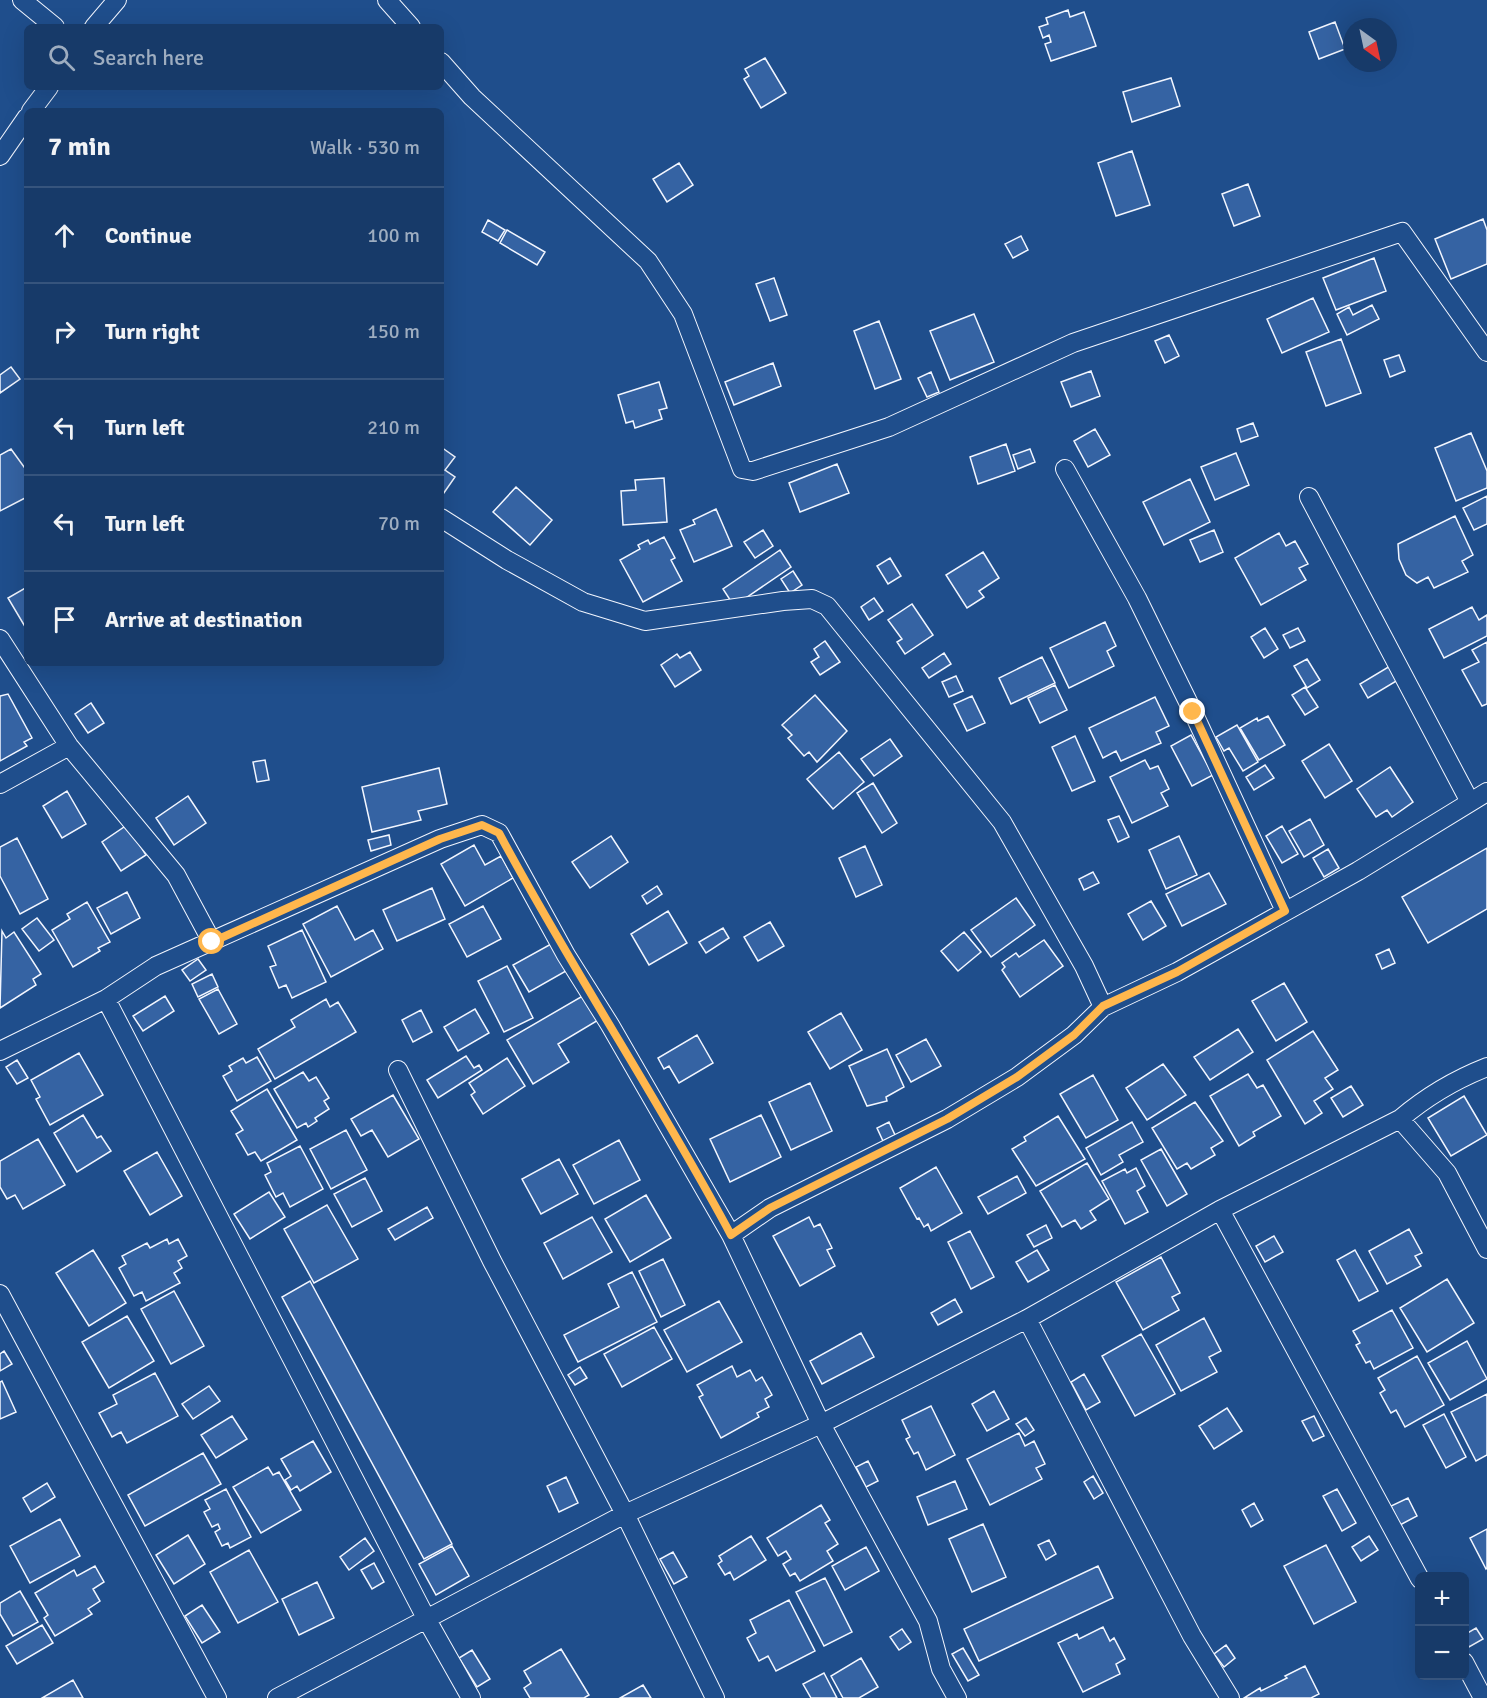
<!DOCTYPE html>
<html lang="en">
<head>
<meta charset="utf-8">
<style>
  :root { --surface:#173a69; --page:#20416f; --text:#f1f3f6; --muted:#9eadc0; --line:#36547d }
  body { margin:0; font-family:Signika,sans-serif; background:var(--page); color:var(--text) }
  .controls { position:absolute; right:18px; bottom:18px; display:grid; overflow:hidden; border-radius:9px; box-shadow:0 6px 24px #0002 }
  .controls button { width:54px; height:54px; display:grid; place-items:center; padding:0; border:0; border-bottom:2px solid var(--line); background:var(--surface); color:var(--text); font:30px sans-serif }
  .compass { position:absolute; left:1343px; top:18px; width:54px; height:54px; border-radius:50%; background:var(--surface); box-shadow:0 6px 24px #0002; rotate:147deg }
  .stop { position:absolute; width:18px; height:18px; margin:-14px; border:4px solid #ffb74d; border-radius:50%; background:#fff }
  .stop.end { background:#ffb74d; border-color:#fff; box-shadow:0 2px 6px #0008 }
  .list { margin:0; padding:0; list-style:none }
  h2 { display:flex; justify-content:space-between; align-items:center; height:78px; margin:0; padding:0 24px; font-size:26px }
  h2 small { font-size:20px; font-weight:400; color:var(--muted) }
  .list li { display:grid; grid-template-columns:39px 1fr auto; gap:18px; align-items:center; box-sizing:border-box; height:96px; padding:0 24px; border-top:2px solid var(--line) }
  .list b { display:block; font-size:22px; white-space:nowrap }
  .list em { font-size:20px; font-style:normal; color:var(--muted) }
  .icon { flex:none; width:33px; height:33px; fill:none; stroke:currentColor; stroke-width:2; stroke-linecap:round; stroke-linejoin:round }
  .map { position:relative; flex:none; width:1487px; height:1698px; overflow:hidden }
  .search { position:absolute; background:var(--surface); box-shadow:0 6px 24px #0002; left:24px; top:24px; width:420px; height:66px; display:flex; align-items:center; gap:15px; box-sizing:border-box; padding:0 21px; border-radius:9px; color:var(--muted); font-size:22px }
  .panel { position:absolute; background:var(--surface); box-shadow:0 6px 24px #0002; left:24px; top:108px; width:420px; height:558px; border-radius:9px }
  .map>svg:first-child { display:block }
  .building { fill:#3563a3; stroke:#f2f6ff; stroke-width:1.5 }
  .lines { fill:none; stroke-linecap:round; stroke-linejoin:round }
  .minor-casing { stroke:#f2f6ff; stroke-width:20 }
  .minor { stroke:#1f4e8c; stroke-width:18 }
  .route { stroke:#ffb74d; stroke-width:8 }
</style>
</head>
<body>
<div class="map">
<svg width="1487" height="1698" viewBox="0 0 1487 1698">
  <rect width="100%" height="100%" fill="#1f4e8c"/>
  <path class="building" d="M1068 10 1070 17 1084 12 1096 46 1051 61 1045 44 1051 42 1049 35 1043 38 1039 27 1048 24 1046 18Z
    M1335 22 1345 49 1319 59 1309 32Z
    M765 58 786 93 761 108 744 79 749 76 745 69Z
    M1171 78 1180 106 1132 122 1123 92Z
    M1132 151 1150 205 1116 216 1098 163Z
    M679 163 693 185 667 202 653 179Z
    M1248 184 1260 216 1234 226 1222 194Z
    M1483 219 1487 230V264L1451 279 1435 239Z
    M488 220 505 230 498 241 482 232Z
    M507 230 545 252 537 265 500 243Z
    M1021 236 1028 250 1013 258 1005 244Z
    M1374 258 1386 291 1336 310 1323 278Z
    M774 278 787 315 770 321 756 284Z
    M1313 298 1329 332 1282 353 1267 319Z
    M1372 305 1379 319 1347 335 1337 314 1349 307 1353 315Z
    M974 314 994 362 950 380 930 331Z
    M879 321 901 379 875 389 854 331Z
    M1169 335 1179 356 1165 363 1155 341Z
    M1341 339 1361 393 1326 406 1306 352Z
    M1399 355 1405 371 1390 377 1384 360Z
    M773 363 781 386 734 405 725 382Z
    M11 367 20 379 0 393V375Z
    M1091 371 1100 396 1071 407 1061 382Z
    M931 372 939 392 927 397 918 378Z
    M659 382 667 408 659 410 662 419 635 428 633 421 626 423 618 395Z
    M1253 423 1258 436 1241 442 1237 429Z
    M1095 429 1110 455 1088 467 1074 441Z
    M1471 433 1487 471V488L1456 501 1435 448Z
    M1006 444 1015 471 978 484 970 457Z
    M441 447 455 457 445 470 455 477 441 497Z
    M11 449 27 471V497L0 511V455Z
    M1030 449 1035 462 1018 469 1013 455Z
    M1236 453 1249 485 1215 500 1201 467Z
    M837 464 849 493 800 512 789 483Z
    M664 478 667 522 623 525 621 491 636 490 635 480Z
    M1190 479 1210 522 1164 545 1143 502Z
    M516 487 552 520 530 545 493 512Z
    M1487 496V524L1474 530 1463 508Z
    M716 509 732 546 694 562 680 530 695 524 693 520Z
    M1455 516 1473 555 1462 561 1468 572 1434 588 1428 577 1417 583 1406 575 1399 559 1398 544Z
    M763 530 773 546 755 558 744 542Z
    M1214 530 1223 552 1200 562 1190 540Z
    M1279 533 1286 546 1295 541 1308 564 1299 568 1306 580 1261 605 1235 558Z
    M664 537 675 558 671 560 682 581 643 602 620 560 640 549 638 545 648 540 650 544Z
    M780 550 791 567 734 606 723 589Z
    M983 552 999 578 979 591 984 597 967 608 946 575Z
    M890 558 901 576 888 584 877 566Z
    M793 571 802 585 790 593 781 579Z
    M27 587V630L8 598Z
    M874 598 883 611 869 620 861 607Z
    M912 604 933 635 905 654 897 642 902 639 888 620Z
    M1472 607 1479 620 1487 615V636L1444 658 1429 629Z
    M1105 622 1116 646 1107 651 1114 666 1069 688 1050 648Z
    M1265 628 1278 649 1264 658 1251 637Z
    M1298 628 1305 641 1290 648 1283 635Z
    M825 641 840 662 820 675 811 662 819 657 814 649Z
    M1487 642V704L1482 706 1462 670 1479 662 1472 650Z
    M690 652 701 670 675 687 661 665 677 654 680 658Z
    M944 653 951 664 929 678 922 668Z
    M1042 657 1055 683 1011 704 999 678Z
    M1307 659 1320 680 1307 688 1294 666Z
    M1390 666 1398 680 1368 698 1360 684Z
    M956 676 963 691 949 697 942 682Z
    M1055 685 1067 710 1040 723 1028 698Z
    M1305 687 1318 707 1305 715 1292 695Z
    M8 694 32 738 24 742 27 746 0 761V696Z
    M815 695 847 731 817 762 809 752 804 756 788 738 792 735 782 725Z
    M972 696 985 723 967 731 954 704Z
    M1155 697 1169 726 1156 732 1161 743 1121 761 1116 751 1103 758 1089 728Z
    M91 703 104 723 88 733 75 714Z
    M1268 716 1285 745 1259 760 1240 728 1257 718 1258 721Z
    M1237 725 1258 762 1243 771 1229 748 1224 751 1216 737Z
    M1191 735 1213 775 1192 786 1171 746Z
    M1075 736 1095 781 1072 791 1052 747Z
    M890 739 902 756 874 776 861 759Z
    M1329 744 1352 781 1325 798 1302 761Z
    M839 752 864 782 833 809 807 779Z
    M265 760 269 780 257 782 253 762Z
    M1145 760 1150 769 1158 766 1169 789 1161 793 1168 806 1132 823 1110 777Z
    M1265 765 1274 778 1254 790 1246 777Z
    M1390 767 1413 802 1392 817 1387 810 1376 817 1357 789Z
    M439 768 447 804 418 811 421 820 372 832 362 787Z
    M873 783 897 823 882 833 857 793Z
    M67 791 86 824 62 838 43 806Z
    M188 796 206 823 174 845 156 818Z
    M1119 816 1129 837 1118 842 1108 820Z
    M1310 819 1324 845 1304 857 1289 831Z
    M127 825 146 855 121 871 102 842Z
    M1282 826 1298 854 1282 863 1266 836Z
    M389 835 391 845 371 851 368 840Z
    M611 836 628 862 590 888 572 862Z
    M1179 836 1197 875 1166 889 1149 850Z
    M17 838 48 899 20 914 0 876V847Z
    M474 845 485 865 501 856 513 878 465 906 441 864Z
    M865 846 882 885 856 897 839 858Z
    M1487 848V909L1428 943 1402 897Z
    M1328 849 1339 868 1324 877 1313 858Z
    M1093 872 1099 883 1084 890 1079 879Z
    M1209 873 1226 904 1182 926 1166 894Z
    M657 886 662 894 647 904 642 896Z
    M432 888 445 919 397 941 383 910Z
    M127 892 140 918 111 934 97 908Z
    M1016 898 1035 925 991 957 971 930Z
    M1151 901 1166 926 1143 940 1128 914Z
    M87 902 110 942 98 948 100 951 73 967 52 930 70 919 67 914Z
    M337 906 355 940 373 930 383 949 331 977 303 924Z
    M483 906 501 939 467 957 449 924Z
    M668 911 687 943 649 965 631 934Z
    M37 918 54 940 39 951 22 929Z
    M770 922 784 946 758 961 744 937Z
    M723 928 729 938 706 953 699 942Z
    M302 930 326 982 292 998 286 985 279 988 270 967 276 965 268 946Z
    M2 931 6 938 14 932 41 974 33 979 36 985 0 1008Z
    M964 932 981 952 958 971 941 951Z
    M1044 940 1063 966 1020 997 1002 970 1005 967 1002 963 1016 953 1019 957Z
    M551 944 566 971 529 992 513 965Z
    M1389 949 1395 963 1382 969 1376 955Z
    M198 959 206 970 190 981 182 970Z
    M507 966 533 1018 504 1032 478 981Z
    M212 974 218 987 198 997 192 984Z
    M1284 983 1307 1022 1276 1041 1252 1001Z
    M218 989 237 1024 219 1034 199 999Z
    M586 994 600 1019 558 1044 569 1062 533 1084 507 1040Z
    M165 996 174 1011 143 1031 133 1016Z
    M326 999 330 1007 338 1002 356 1032 275 1079 258 1049 295 1027 291 1020Z
    M475 1009 489 1033 458 1051 444 1027Z
    M421 1010 432 1032 413 1042 402 1020Z
    M841 1013 862 1050 830 1069 808 1032Z
    M1238 1029 1253 1052 1210 1080 1194 1057Z
    M1313 1031 1338 1070 1325 1078 1333 1089 1314 1101 1322 1113 1305 1124 1267 1060Z
    M697 1035 713 1063 679 1083 669 1066 664 1069 658 1058Z
    M926 1039 941 1066 911 1082 896 1055Z
    M887 1049 904 1087 886 1097 887 1101 867 1106 849 1066Z
    M79 1053 103 1095 50 1125 36 1099 40 1097 31 1080Z
    M466 1056 474 1068 479 1065 482 1070 438 1098 427 1080Z
    M257 1057 271 1081 237 1101 223 1076 232 1071 229 1066 243 1058 246 1063Z
    M507 1058 525 1086 483 1114 471 1095 475 1092 469 1083Z
    M17 1060 28 1078 17 1084 6 1067Z
    M1163 1064 1186 1095 1147 1120 1126 1088Z
    M303 1072 309 1081 316 1077 329 1098 324 1101 329 1109 315 1118 317 1121 308 1127 306 1123 297 1128 274 1089Z
    M1248 1074 1257 1088 1263 1085 1281 1116 1253 1132 1255 1136 1239 1146 1210 1096Z
    M1093 1075 1118 1120 1086 1138 1060 1094Z
    M810 1083 832 1131 791 1150 769 1102Z
    M1351 1086 1363 1105 1343 1117 1331 1098Z
    M267 1089 297 1140 261 1161 255 1152 248 1155 236 1134 243 1130 231 1111Z
    M393 1095 419 1139 388 1157 372 1130 361 1136 351 1119Z
    M1464 1096 1487 1135 1451 1156 1428 1118Z
    M1195 1102 1223 1141 1211 1148 1215 1155 1191 1169 1187 1163 1177 1169 1152 1128Z
    M83 1115 97 1138 101 1136 111 1151 77 1172 54 1133Z
    M761 1115 781 1157 730 1182 710 1139Z
    M1058 1116 1085 1159 1036 1186 1012 1149 1026 1141 1024 1137Z
    M889 1122 895 1135 883 1141 877 1128Z
    M1132 1122 1143 1142 1119 1155 1123 1162 1101 1175 1086 1148Z
    M346 1130 367 1170 331 1189 310 1149Z
    M38 1139 65 1185 23 1209 15 1195 7 1199 0 1187V1161Z
    M619 1140 640 1180 594 1204 573 1165Z
    M300 1146 323 1189 290 1207 283 1193 276 1197 265 1175 271 1172 267 1163Z
    M1161 1149 1187 1194 1167 1206 1141 1160Z
    M157 1152 182 1196 150 1215 124 1171Z
    M559 1159 578 1194 541 1214 522 1179Z
    M1087 1163 1109 1199 1090 1211 1096 1220 1081 1229 1075 1220 1062 1227 1040 1191Z
    M936 1167 962 1213 931 1231 928 1224 924 1227 919 1218 917 1219 900 1188Z
    M1136 1168 1145 1186 1137 1191 1148 1212 1125 1224 1102 1181 1125 1169 1127 1173Z
    M1017 1176 1026 1193 988 1214 978 1197Z
    M365 1178 382 1211 352 1227 334 1194Z
    M269 1192 285 1217 250 1239 234 1214Z
    M646 1195 671 1238 630 1262 605 1219Z
    M327 1205 358 1259 314 1283 284 1229Z
    M427 1207 433 1218 395 1240 388 1229Z
    M592 1217 612 1252 563 1279 544 1243Z
    M809 1217 814 1227 820 1224 832 1248 827 1250 835 1266 800 1286 773 1236Z
    M1046 1225 1052 1238 1034 1247 1027 1235Z
    M1409 1229 1422 1253 1415 1256 1421 1266 1387 1284 1369 1251Z
    M970 1231 994 1277 971 1289 948 1242Z
    M1274 1236 1283 1252 1265 1262 1256 1246Z
    M167 1239 169 1244 178 1239 187 1256 178 1261 182 1268 174 1273 180 1283 146 1301 142 1292 134 1296 119 1268 126 1264 122 1256 147 1243 150 1248Z
    M93 1250 126 1303 89 1326 56 1273Z
    M1037 1250 1049 1270 1028 1282 1016 1262Z
    M1355 1250 1378 1291 1359 1301 1337 1260Z
    M1161 1257 1180 1293 1172 1297 1179 1310 1143 1330 1116 1282Z
    M663 1259 685 1305 661 1317 639 1271Z
    M632 1272 657 1322 578 1362 564 1335 619 1307 608 1284Z
    M1447 1279 1474 1323 1427 1352 1400 1308Z
    M310 1281 452 1544 424 1559 282 1297Z
    M174 1291 204 1346 171 1364 141 1309Z
    M955 1299 962 1312 938 1325 931 1313Z
    M719 1301 742 1342 687 1372 664 1330Z
    M1392 1310 1413 1348 1374 1369 1370 1361 1366 1363 1356 1345 1360 1343 1353 1331Z
    M127 1316 154 1361 109 1388 82 1342Z
    M1204 1318 1221 1351 1209 1357 1217 1372 1181 1391 1156 1345Z
    M654 1327 672 1359 622 1387 604 1354Z
    M861 1333 874 1357 822 1384 810 1361Z
    M1141 1334 1175 1394 1135 1416 1102 1356Z
    M1467 1341 1487 1379 1450 1400 1428 1363Z
    M4 1351 12 1364 0 1371V1354Z
    M1417 1356 1444 1405 1405 1427 1396 1410 1391 1413 1380 1393 1385 1390 1378 1378Z
    M732 1366 737 1377 750 1370 756 1381 762 1377 772 1395 765 1399 769 1407 757 1413 759 1417 721 1438 699 1397 703 1395 697 1385Z
    M580 1367 587 1378 575 1385 568 1375Z
    M155 1373 178 1416 127 1443 121 1432 112 1437 99 1413 117 1404 113 1395Z
    M1084 1374 1100 1402 1086 1410 1071 1382Z
    M2 1381 16 1412 0 1419V1382Z
    M209 1386 220 1401 193 1419 182 1404Z
    M994 1391 1009 1419 987 1431 972 1404Z
    M1487 1394V1455L1476 1461 1451 1412Z
    M931 1406 955 1455 926 1470 918 1452 914 1454 906 1439 910 1437 902 1420Z
    M1227 1408 1242 1431 1214 1449 1199 1426Z
    M1444 1414 1466 1457 1446 1468 1423 1425Z
    M232 1416 247 1439 216 1458 201 1435Z
    M1314 1416 1324 1436 1313 1441 1302 1421Z
    M1026 1418 1034 1430 1025 1436 1016 1424Z
    M1019 1433 1025 1446 1034 1441 1045 1464 1036 1468 1042 1479 990 1505 967 1459Z
    M313 1441 331 1472 300 1491 297 1486 291 1490 285 1480 291 1476 281 1459Z
    M203 1453 221 1484 145 1526 128 1495Z
    M868 1461 878 1481 866 1487 856 1467Z
    M268 1467 273 1475 279 1472 301 1510 261 1533 233 1487Z
    M1093 1476 1103 1493 1094 1499 1084 1482Z
    M566 1477 578 1503 559 1512 547 1486Z
    M955 1481 967 1509 928 1525 917 1497Z
    M47 1483 55 1497 31 1512 23 1498Z
    M226 1489 251 1537 230 1548 228 1543 222 1546 215 1532 220 1529 218 1524 212 1527 204 1512 210 1509 205 1500Z
    M1337 1489 1356 1523 1342 1531 1323 1496Z
    M1408 1498 1417 1516 1400 1525 1391 1506Z
    M1254 1503 1263 1520 1251 1527 1242 1510Z
    M821 1505 830 1520 825 1523 838 1544 827 1551 833 1561 800 1581 795 1573 790 1576 783 1564 791 1559 786 1551 778 1556 767 1538Z
    M60 1519 80 1556 30 1583 10 1546Z
    M983 1524 1006 1577 972 1592 949 1539Z
    M1487 1529V1568L1486 1569 1470 1538Z
    M188 1535 205 1564 174 1584 156 1555Z
    M751 1536 766 1560 734 1580 730 1572 725 1575 718 1564 722 1561 719 1556Z
    M1369 1536 1378 1550 1361 1561 1352 1547Z
    M365 1538 374 1551 349 1570 340 1557Z
    M1049 1540 1056 1554 1046 1560 1038 1545Z
    M1326 1545 1356 1602 1314 1624 1284 1566Z
    M452 1546 469 1576 436 1595 419 1564Z
    M866 1547 879 1571 845 1590 832 1566Z
    M249 1550 278 1602 238 1623 210 1572Z
    M673 1552 687 1577 674 1584 660 1559Z
    M374 1563 384 1582 372 1589 361 1570Z
    M95 1566 104 1582 93 1589 100 1601 88 1609 92 1614 55 1636 44 1618 48 1615 35 1593 74 1570 77 1576Z
    M1098 1566 1113 1598 979 1661 964 1629Z
    M825 1578 852 1632 824 1646 796 1592Z
    M317 1582 334 1618 299 1635 282 1599Z
    M20 1591 38 1622 13 1636 0 1614V1603Z
    M789 1600 815 1651 776 1671 768 1656 759 1661 747 1638 756 1633 750 1620Z
    M202 1605 220 1632 202 1643 185 1616Z
    M42 1625 53 1643 17 1664 6 1646Z
    M1103 1627 1110 1641 1114 1638 1125 1659 1116 1664 1120 1674 1083 1692 1058 1643 1077 1634 1079 1639Z
    M1476 1628 1483 1639 1469 1647 1464 1635Z
    M902 1629 911 1642 899 1650 890 1637Z
    M1226 1645 1235 1658 1224 1667 1214 1654Z
    M963 1648 979 1675 968 1681 952 1654Z
    M561 1649 589 1695 584 1698H530L524 1688 531 1683 524 1671Z
    M472 1650 490 1679 477 1687 459 1658Z
    M861 1658 878 1687 859 1698H843L831 1676Z
    M1305 1666 1319 1694 1311 1698H1244L1260 1688 1261 1691 1287 1678 1285 1676Z
    M824 1673 837 1698H811L803 1684Z
    M73 1680 83 1698H42Z
    M643 1685 651 1698H620Z"/>
  <g class="lines">
    <g class="minor-casing">
      <path id="minor" d="M22 0 55 27
        M387 0 411 27
        M94 27 117 0
        M441 62 472 97 648 261 683 314 742 469 753 471 889 427 1073 343 1402 232 1487 352
        M31 111 49 87
        M0 156 27 117
        M1065 469 1137 598 1193 712 1285 911
        M1309 497 1470 802
        M441 518 507 560 583 602 645 621 783 601 812 599 827 606 1002 822 1084 966 1103 1007
        M0 639 69 746 176 875 212 942
        M0 784 69 746
        M106 999 427 1620 471 1698
        M0 1051 106 999 156 966 440 839 482 825 499 833 566 955 610 1025 731 1235 821 1424 928 1621 941 1669 957 1698
        M398 1070 492 1261 625 1514 715 1698
        M1400 1119 1447 1173 1487 1249
        M1220 1210 1420 1579
        M731 1235 770 1208 947 1119 1017 1077 1074 1035 1103 1007 1177 972 1358 871 1487 792
        M0 1294 217 1698
        M1027 1319 1192 1636 1230 1698
        M1464 1662 1483 1698
        M277 1698 625 1514 821 1424 1027 1319 1220 1210 1400 1119C1427 1096 1454 1080 1487 1067"/>
    </g>
    <use href="#minor" class="minor"/>
  </g>
  <g class="lines">
    <path class="route" d="M212 942 440 839 482 825 499 833C572 970 658 1098 731 1235L770 1208 947 1119 1017 1077 1074 1035 1103 1006 1177 972 1285 911 1193 712"/>
  </g>
</svg>
<div class="controls">
<button>+</button>
<button>−</button>
</div>
<svg class="compass" viewBox="-18 -18 36 36"><path d="M0-13l5 13h-10z" fill="#e53935"/><path d="M0 13l5-13h-10z" fill="#9eadc0"/></svg>
<div class="stop" style="left:212px;top:942px"></div>
<div class="stop end" style="left:1193px;top:712px"></div>
<div class="search"><svg class="icon" aria-label="search" viewBox="0 0 24 24"><circle cx="10" cy="10" r="6"/><path d="M15 15l6 6"/></svg>Search here</div>
<section class="panel">
<h2>7 min<small>Walk · 530 m</small></h2>
<ul class="list">
<li><svg class="icon" aria-label="ahead" viewBox="0 0 24 24"><path d="M12 20V5M6 11l6-6 6 6"/></svg><div><b>Continue</b></div><em>100 m</em></li>
<li><svg class="icon" aria-label="right" viewBox="0 0 24 24"><path d="M7 20v-9h11M14 6l5 5-5 5"/></svg><div><b>Turn right</b></div><em>150 m</em></li>
<li><svg class="icon" aria-label="left" viewBox="0 0 24 24"><path d="M17 20v-9H6M10 6l-5 5 5 5"/></svg><div><b>Turn left</b></div><em>210 m</em></li>
<li><svg class="icon" aria-label="left" viewBox="0 0 24 24"><path d="M17 20v-9H6M10 6l-5 5 5 5"/></svg><div><b>Turn left</b></div><em>70 m</em></li>
<li><svg class="icon" aria-label="arrive" viewBox="0 0 24 24"><path d="M6 21V4h12l-3 4 3 4H6"/></svg><div><b>Arrive at destination</b></div></li>
</ul>
</section>
</div>
</body>
</html>
